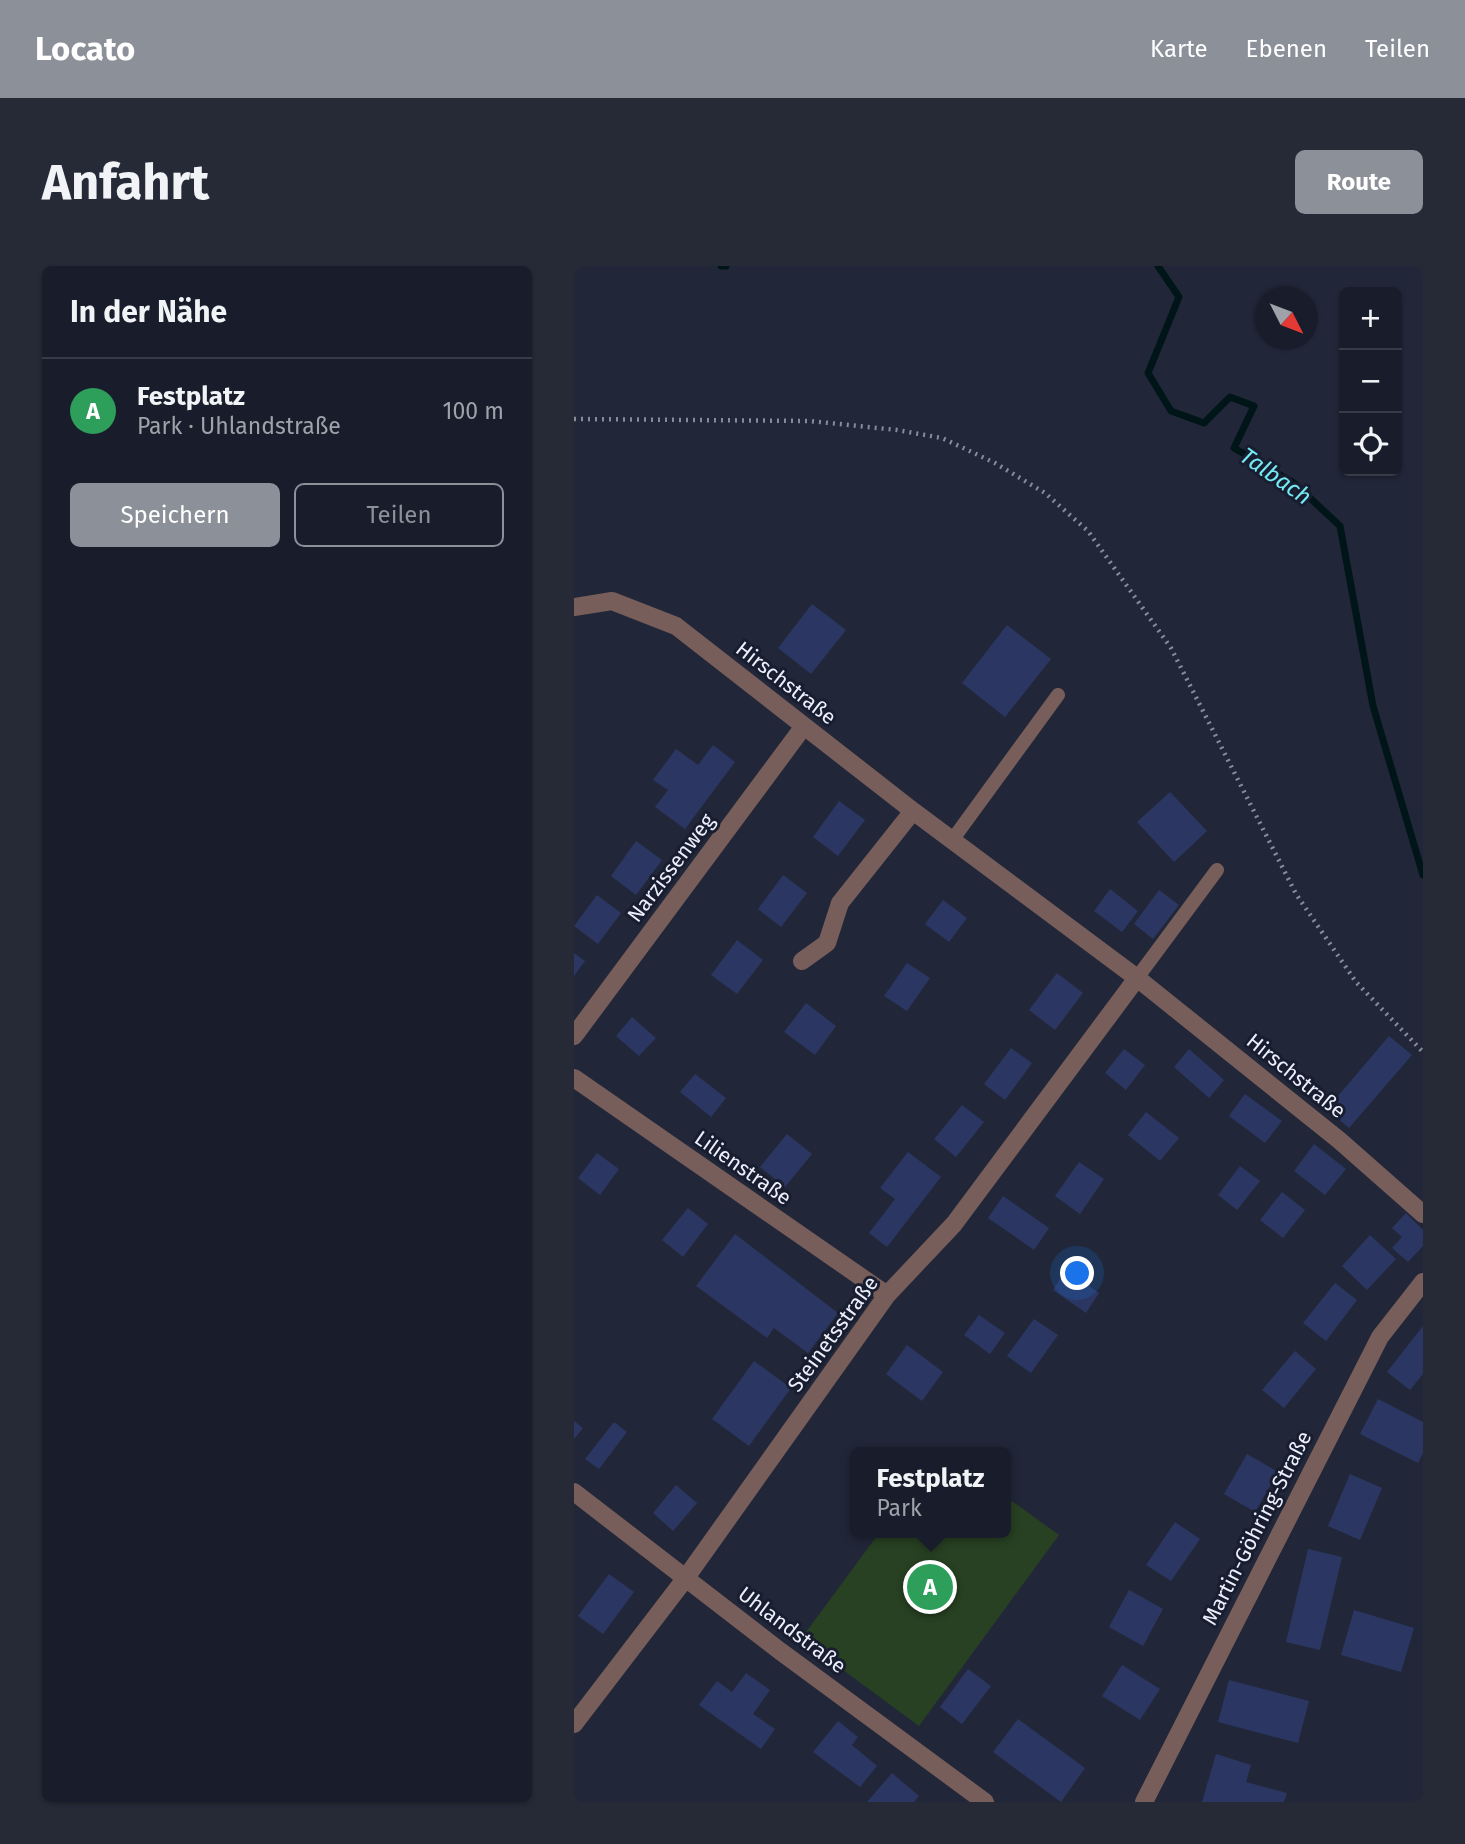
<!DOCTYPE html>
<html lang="de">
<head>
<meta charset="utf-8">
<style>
  :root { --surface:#191d2b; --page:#262a37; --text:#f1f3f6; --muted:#9fa2a9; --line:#373b47; --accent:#8c9099 }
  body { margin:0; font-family:"Fira Sans",sans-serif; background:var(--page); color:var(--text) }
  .controls { position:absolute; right:21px; top:21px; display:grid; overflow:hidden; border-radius:10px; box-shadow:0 2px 5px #0004 }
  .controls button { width:63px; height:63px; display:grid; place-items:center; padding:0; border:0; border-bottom:2px solid var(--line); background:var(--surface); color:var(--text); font:35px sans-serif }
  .compass { position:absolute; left:681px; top:21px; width:63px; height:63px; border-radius:50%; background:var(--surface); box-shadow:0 2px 5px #0004; rotate:132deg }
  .you { position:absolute; left:504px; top:1008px; width:24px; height:24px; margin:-18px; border:5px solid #fff; border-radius:50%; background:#1a73e8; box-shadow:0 0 0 10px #1a73e833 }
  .badge { display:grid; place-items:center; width:46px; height:46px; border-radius:50%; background:var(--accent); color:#fff; font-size:23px; font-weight:700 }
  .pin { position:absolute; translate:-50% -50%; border:4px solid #fff; box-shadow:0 2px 7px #0006 }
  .popup { position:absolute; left:276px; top:1181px; width:161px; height:91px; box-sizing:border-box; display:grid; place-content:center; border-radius:10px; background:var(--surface); filter:drop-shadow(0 2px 5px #0005); font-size:23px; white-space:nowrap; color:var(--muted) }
  .popup b { font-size:26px; color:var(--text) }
  .popup::after { content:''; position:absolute; left:50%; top:100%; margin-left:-14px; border:14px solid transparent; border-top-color:var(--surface) }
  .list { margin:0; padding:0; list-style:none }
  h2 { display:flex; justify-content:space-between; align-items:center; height:91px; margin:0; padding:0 28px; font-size:30px }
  h2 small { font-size:23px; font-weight:400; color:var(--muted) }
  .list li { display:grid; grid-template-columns:46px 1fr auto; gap:21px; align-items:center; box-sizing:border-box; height:105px; padding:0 28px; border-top:2px solid var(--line) }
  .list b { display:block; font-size:26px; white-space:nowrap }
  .list p { margin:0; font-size:23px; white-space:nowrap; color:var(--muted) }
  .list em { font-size:23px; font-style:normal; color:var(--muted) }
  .actions { display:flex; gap:14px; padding:21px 28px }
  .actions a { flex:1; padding:16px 0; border:2px solid var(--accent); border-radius:10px; text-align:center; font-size:24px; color:var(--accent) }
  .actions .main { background:var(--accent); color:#fff }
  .icon { flex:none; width:38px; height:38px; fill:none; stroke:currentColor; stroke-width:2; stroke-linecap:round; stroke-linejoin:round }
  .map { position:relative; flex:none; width:849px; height:1536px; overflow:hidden; border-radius:10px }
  header { display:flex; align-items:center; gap:42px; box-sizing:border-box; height:98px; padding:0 35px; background:var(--accent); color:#fff }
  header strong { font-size:33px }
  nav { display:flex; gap:38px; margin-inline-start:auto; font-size:24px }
  .intro { display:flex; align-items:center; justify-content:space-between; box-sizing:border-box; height:168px; padding:0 42px }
  h1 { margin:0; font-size:49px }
  .button { padding:18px 32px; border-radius:10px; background:var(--accent); color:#fff; font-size:24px; font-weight:700 }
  main { display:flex; gap:42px; padding:0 42px }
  aside { flex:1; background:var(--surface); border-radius:10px; box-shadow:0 2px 5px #0004 }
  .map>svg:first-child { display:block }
  .green { fill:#284122 }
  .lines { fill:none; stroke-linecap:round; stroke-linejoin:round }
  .stream { stroke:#001517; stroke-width:7 }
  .building { fill:#2b3762 }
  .path { stroke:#878c9c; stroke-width:4.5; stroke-dasharray:2 5; stroke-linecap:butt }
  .lane { stroke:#785e5a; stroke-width:14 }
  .street { stroke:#785e5a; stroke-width:18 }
  .labels { text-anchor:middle; stroke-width:6; stroke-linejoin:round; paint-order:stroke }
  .street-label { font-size:21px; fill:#ecf0fd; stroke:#181e2f }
  .water-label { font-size:23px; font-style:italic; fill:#74ebf4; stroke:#181e2f }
</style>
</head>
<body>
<header>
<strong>Locato</strong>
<nav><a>Karte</a><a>Ebenen</a><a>Teilen</a></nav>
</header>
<div class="intro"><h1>Anfahrt</h1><a class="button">Route</a></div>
<main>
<aside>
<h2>In der Nähe<small></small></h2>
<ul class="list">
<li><span class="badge" style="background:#2e9e5b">A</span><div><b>Festplatz</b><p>Park · Uhlandstraße</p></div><em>100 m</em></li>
</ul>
<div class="actions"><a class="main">Speichern</a><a>Teilen</a></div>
</aside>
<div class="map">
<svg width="849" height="1536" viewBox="0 0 849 1536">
  <rect width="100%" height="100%" fill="#212739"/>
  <path class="green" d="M431 1230 485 1269 345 1460 227 1373 305 1267H431Z"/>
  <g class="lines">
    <path class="stream" d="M147 0H152
      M584 0 605 31 574 107 597 145 630 157 656 131 680 140 660 182 720 217 766 260 799 440 849 609"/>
  </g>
  <path class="building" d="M238 338 272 364 237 408 204 382Z
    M433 359 477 393 431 451 388 417Z
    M139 479 161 496 111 563 81 541 94 524 79 514 102 483 124 499Z
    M596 526 633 565 600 596 563 556Z
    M265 535 291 554 264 590 239 571Z
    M62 575 88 594 62 629 37 610Z
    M209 609 233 627 207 661 184 643Z
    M536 623 564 645 548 666 520 645Z
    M585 624 605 639 579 673 560 658Z
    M23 629 47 647 24 678 0 660Z
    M369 634 393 652 375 676 351 658Z
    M163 674 189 694 163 728 137 709Z
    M0 687 11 695 0 710Z
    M333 697 356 712 333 745 310 730Z
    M483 707 509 727 481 764 455 744Z
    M232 737 262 760 241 789 210 766Z
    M58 751 82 772 65 790 42 770Z
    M815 770 838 789 775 862 753 843Z
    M437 782 458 797 431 834 410 818Z
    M550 783 571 799 552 824 531 807Z
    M615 783 650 814 635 832 600 801Z
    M121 808 152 832 137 851 106 826Z
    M671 828 708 855 691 877 655 850Z
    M388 839 410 856 382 891 360 873Z
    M572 846 605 872 586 895 554 869Z
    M213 868 238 888 211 921 186 901Z
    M740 878 772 903 751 929 720 905Z
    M334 886 367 911 313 981 295 967 321 933 306 922Z
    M23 887 45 903 26 929 4 912Z
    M505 896 530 913 506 948 481 930Z
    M666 900 686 915 663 944 644 929Z
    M708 926 731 944 709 972 686 954Z
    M429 930 475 962 460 984 414 952Z
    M114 942 134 958 109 991 88 974Z
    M832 947 849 964V980L834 996 818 982 828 971 818 962Z
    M161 968 264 1047 234 1087 200 1062 193 1072 122 1020Z
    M796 969 822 993 793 1024 768 1000Z
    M492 1004 525 1027 512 1047 479 1024Z
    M761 1017 783 1034 752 1075 729 1057Z
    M405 1049 431 1067 416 1088 390 1069Z
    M460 1053 484 1069 457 1107 433 1090Z
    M849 1060V1108L836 1124 813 1106Z
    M333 1079 369 1106 348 1135 312 1108Z
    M721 1085 742 1103 710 1142 688 1124Z
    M180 1095 217 1122 175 1180 138 1153Z
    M804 1133 849 1156V1187L844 1197 786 1168Z
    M0 1155 9 1162 0 1173Z
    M40 1156 53 1166 25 1203 11 1193Z
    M673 1188 704 1206 681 1246 650 1228Z
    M776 1208 808 1222 786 1274 754 1260Z
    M102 1219 123 1237 99 1265 79 1247Z
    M601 1256 626 1273 597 1315 572 1299Z
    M734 1283 768 1291 746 1384 712 1376Z
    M35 1308 60 1326 29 1368 4 1350Z
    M555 1324 589 1343 569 1380 535 1361Z
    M780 1344 840 1362 827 1406 767 1389Z
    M548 1399 586 1423 566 1454 528 1430Z
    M394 1403 417 1420 388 1458 366 1441Z
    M172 1407 196 1424 179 1448 201 1463 187 1483 125 1439 143 1415 158 1426Z
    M655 1414 735 1435 724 1477 644 1456Z
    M444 1453 511 1502 487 1536 419 1486Z
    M264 1455 284 1471 278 1479 303 1500 286 1521 239 1486Z
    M642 1488 677 1499 672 1516 713 1527 710 1536H628Z
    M318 1507 345 1530 340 1536H293Z"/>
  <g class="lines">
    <path class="path" d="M0 153 236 155 323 164 368 172 421 197 471 227 514 265 597 382 722 628 782 716 849 786"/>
    <path class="lane" d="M379 573 484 429
      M563 712 643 604"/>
    <path class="street" d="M0 341 38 335 102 360 339 545 563 712 765 874 849 948
      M228 695 253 677 266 637 339 545
      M0 770 230 460
      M0 812 313 1029
      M0 1226 206 1385 411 1536
      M0 1458 111 1313 313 1029 380 958 563 712
      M570 1536 806 1071 849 1016"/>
  </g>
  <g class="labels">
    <g class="street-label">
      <text transform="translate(212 417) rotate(38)" y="7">Hirschstraße</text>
      <text transform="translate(97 602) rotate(-53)" y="7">Narzissenweg</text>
      <text transform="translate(722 810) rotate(39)" y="7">Hirschstraße</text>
      <text transform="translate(169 902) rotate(35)" y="7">Lilienstraße</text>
      <text transform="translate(259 1068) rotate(-54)" y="7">Steinetsstraße</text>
      <text transform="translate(683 1262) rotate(-63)" y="7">Martin-Göhring-Straße</text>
      <text transform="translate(218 1364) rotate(37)" y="7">Uhlandstraße</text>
    </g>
    <g class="water-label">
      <text transform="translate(702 210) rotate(35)" y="8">Talbach</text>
    </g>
  </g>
</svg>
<div class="controls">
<button>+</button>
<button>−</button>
<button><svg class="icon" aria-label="locate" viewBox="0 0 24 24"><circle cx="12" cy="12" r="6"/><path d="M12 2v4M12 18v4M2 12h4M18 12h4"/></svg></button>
</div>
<svg class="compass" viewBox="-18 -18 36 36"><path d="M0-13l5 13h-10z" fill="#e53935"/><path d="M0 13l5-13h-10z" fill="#9fa2a9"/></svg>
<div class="you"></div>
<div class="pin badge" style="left:356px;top:1321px;background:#2e9e5b">A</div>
<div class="popup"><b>Festplatz</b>Park</div>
</div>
</main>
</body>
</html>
